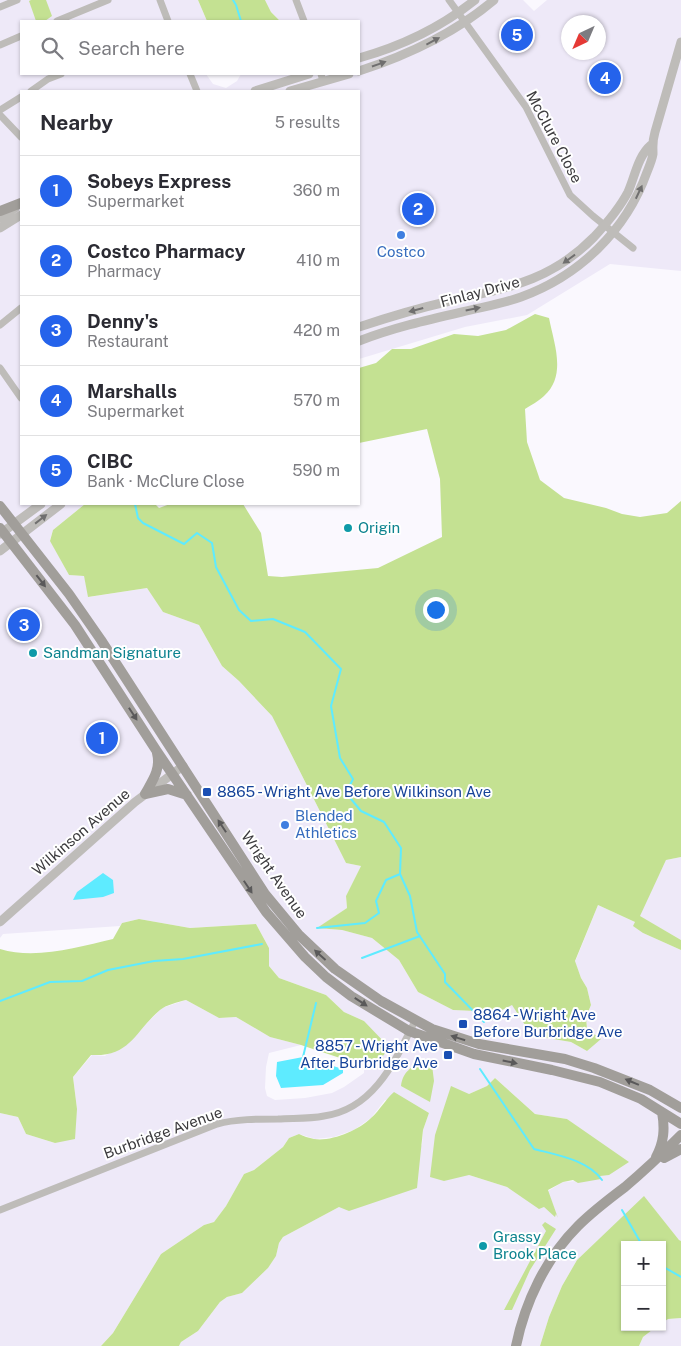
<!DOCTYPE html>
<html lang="en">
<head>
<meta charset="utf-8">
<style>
  :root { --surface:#fff; --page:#f7f7f7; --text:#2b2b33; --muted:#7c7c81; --line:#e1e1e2; --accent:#2563eb }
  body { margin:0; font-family:"Public Sans",sans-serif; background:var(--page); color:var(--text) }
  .controls { position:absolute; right:15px; bottom:15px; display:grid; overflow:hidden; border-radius:0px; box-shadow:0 1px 4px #0004 }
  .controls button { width:45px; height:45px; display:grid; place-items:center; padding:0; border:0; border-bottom:1px solid var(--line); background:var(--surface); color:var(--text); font:25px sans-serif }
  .compass { position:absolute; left:561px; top:15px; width:45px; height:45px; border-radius:50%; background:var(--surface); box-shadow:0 1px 4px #0004; rotate:224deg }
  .you { position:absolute; left:435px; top:609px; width:18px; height:18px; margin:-12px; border:4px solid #fff; border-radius:50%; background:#1a73e8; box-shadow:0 0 0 8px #1a73e833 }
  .badge { display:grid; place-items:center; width:32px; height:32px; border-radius:50%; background:var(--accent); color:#fff; font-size:16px; font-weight:700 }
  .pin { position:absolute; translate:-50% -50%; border:2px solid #fff; box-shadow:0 1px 5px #0006 }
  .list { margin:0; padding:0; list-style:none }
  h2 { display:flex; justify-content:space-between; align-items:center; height:65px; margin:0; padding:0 20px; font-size:21px }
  h2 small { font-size:16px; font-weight:400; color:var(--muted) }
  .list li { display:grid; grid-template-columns:32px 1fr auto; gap:15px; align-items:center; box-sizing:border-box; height:70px; padding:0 20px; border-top:1px solid var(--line) }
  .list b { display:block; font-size:19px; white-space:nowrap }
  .list p { margin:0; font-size:16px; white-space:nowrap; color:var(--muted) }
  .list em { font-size:16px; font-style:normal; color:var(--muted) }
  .icon { flex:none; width:28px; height:28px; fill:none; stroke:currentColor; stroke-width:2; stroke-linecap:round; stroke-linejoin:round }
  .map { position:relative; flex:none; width:681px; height:1346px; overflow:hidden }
  .search { position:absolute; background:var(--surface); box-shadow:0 1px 4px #0004; left:20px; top:20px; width:340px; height:55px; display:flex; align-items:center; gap:12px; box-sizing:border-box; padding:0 18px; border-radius:0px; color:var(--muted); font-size:19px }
  .panel { position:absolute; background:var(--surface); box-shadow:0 1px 4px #0004; left:20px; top:90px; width:340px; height:415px; border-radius:0px }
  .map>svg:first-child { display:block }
  .built { fill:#eee9f8; fill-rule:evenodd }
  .green { fill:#c4e192 }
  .water { fill:#5eebff }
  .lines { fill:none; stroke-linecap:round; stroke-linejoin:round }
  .stream { stroke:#5eebff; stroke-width:2 }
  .minor { stroke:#bebcb9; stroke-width:7 }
  .tertiary { stroke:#bebcb9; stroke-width:9 }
  .secondary { stroke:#a19e9a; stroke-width:10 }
  .oneway { fill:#706f6f }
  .oneway2 { fill:#5a595a }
  .shop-dot { fill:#3f7fe0; stroke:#fff; stroke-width:2 }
  .culture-dot { fill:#0f9aa8; stroke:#fff; stroke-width:2 }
  .transit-dot { fill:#1a4fb4; stroke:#fff; stroke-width:2 }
  .labels { text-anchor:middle; stroke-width:4; stroke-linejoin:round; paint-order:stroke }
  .street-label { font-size:15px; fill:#3c3b3e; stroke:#fff }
  .shop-label { font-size:15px; fill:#366cbe; stroke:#fff }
  .culture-label { font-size:15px; fill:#0d838f; stroke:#fff; text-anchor:start }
  .transit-label { font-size:15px; fill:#164399; stroke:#fff; text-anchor:start }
</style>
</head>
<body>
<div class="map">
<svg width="681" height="1346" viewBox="0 0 681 1346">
  <rect width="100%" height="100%" fill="#faf8fe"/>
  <path class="built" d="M0 0H198L207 21H21V74H206L213 84 226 88 237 81 241 74H359V21H280L271 12 265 0H523L534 11 547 0H681V271L610 264 527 315 465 327 359 359V91H21V504H85L53 530 50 540 69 575 84 576 89 597 147 588 163 612 199 625 222 666 239 681 272 716 346 863 361 866 346 896 347 908 318 928 342 930 372 938 399 960 418 992 453 1010 498 1012 512 1004 547 1038 571 1042 587 1051 592 1046 587 1029 586 1017 591 1005 587 988 581 978 575 962 598 905 635 922 643 933 681 950V1241L679 1240 644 1197 577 1260 562 1286 549 1317 540 1346H179L181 1342 198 1331 220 1302 227 1297 242 1293 268 1268 276 1256 279 1243 283 1237 339 1207 422 1145 423 1130 429 1113 385 1100 371 1118 354 1130 334 1137 315 1139 299 1134 289 1138 283 1147 254 1170 244 1174 226 1206 214 1222 204 1225 161 1254 113 1333 101 1346H0V1113L18 1117 26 1134 55 1143 77 1109 73 1077 92 1055 105 1056 146 1024 162 1008 186 1000 219 1018 236 1017 270 1037 301 1045 269 1053 266 1067 265 1088 267 1096 275 1100 305 1098 332 1093 344 1087 364 1073V1066L350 1061 375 1060 364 1021 344 1012 326 995 279 978 269 966V948L256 924 190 928 139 919 122 923 120 926 3 934 0 938ZM568 22H598V52H568ZM495 1078 535 1114 567 1119 587 1134 601 1179 563 1182 548 1191 556 1213 555 1216 544 1207 539 1208 507 1187 469 1175V1094L487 1086Z
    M681 857V940L639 916 666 860Z
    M681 1318V1346H639L643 1337 656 1327H662V1323L667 1319Z"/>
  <path class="green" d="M31 0H46L52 16 45 21H36L29 1Z
    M198 0H265L271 12 280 21H207Z
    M535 314 549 318C554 344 567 375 544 396 539 401 531 405 525 409L527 442 540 480 564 498 606 508 622 514 640 517 667 513 681 501V857L666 860 640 916 681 940V950L643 933 633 926 635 922 598 905 575 961 581 978 587 988 591 1005 586 1017 587 1029 601 1039 587 1051 571 1042 547 1038 527 1028 512 1005 498 1012 453 1010 418 992 399 960 372 938 342 930 317 928 347 908 346 896 361 866 346 863 272 716 239 681 222 666 199 625 163 612 147 588 88 597 84 576 69 575 50 541 53 530 85 504H155L159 508 170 504H243L261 533 268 576 282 577 378 568 442 537 440 479 427 429 359 443V368L376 363 392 349H411L454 334 478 336 506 330Z
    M139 919 190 928 256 924 269 948V966L279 978 326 995 344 1012 364 1021 387 1045 384 1055 375 1060 349 1061 301 1045 270 1037 236 1017 219 1018 186 1000C178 1002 166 1005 160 1010 134 1032 131 1057 91 1055L73 1077 77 1109 75 1139 55 1143 26 1134 18 1117 0 1113V949C36 960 78 947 113 939L122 923Z
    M423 1060 432 1065 434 1081 430 1102 401 1086C403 1071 411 1068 423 1060Z
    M495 1078 535 1114 567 1119 629 1162 609 1175 600 1176 601 1179 578 1183 573 1180 563 1182 548 1190 558 1218 556 1214 555 1217 544 1207 539 1209 507 1187 469 1175 444 1181 430 1177 435 1135 451 1086 469 1094 487 1086Z
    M394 1092 429 1113 423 1130 417 1188 349 1211 339 1207 283 1237 279 1243 276 1256 268 1268 242 1293 227 1297 220 1302 198 1331 181 1342 179 1346H101L113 1333 161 1254 204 1225 214 1222 226 1206 244 1174 254 1170 283 1147 289 1138 299 1134C303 1136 309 1138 314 1139 331 1142 359 1130 371 1118 380 1110 385 1100 394 1092Z
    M644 1196 679 1240 681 1241V1318L668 1319 662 1323V1245H625V1327H656L643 1337 639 1346H540L549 1317 562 1286 577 1260Z
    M545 1222 556 1229 530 1270 512 1310H504L546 1231 542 1225Z"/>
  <path class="water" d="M103 873 113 880 114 893 103 897 73 900 77 892Z
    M303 1057 343 1069V1073L323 1085 281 1088 276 1076 277 1062Z"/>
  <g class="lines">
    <path class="stream" d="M233 0 236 5 241 21
      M135 504 138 518 143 523 184 544 197 533 212 543 216 567 239 610 251 621 273 619 305 632 341 669 331 706 340 758 353 779 346 793 361 811 384 822 401 848 400 874 410 896 417 932 445 974V982L484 1022
      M317 928 365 923 379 913 376 901 386 880 400 874
      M362 958 420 936
      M0 1001 50 982 82 981 108 970 154 961 183 959 262 944
      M303 1057 316 1003
      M480 1069 534 1149C557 1155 588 1160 602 1180
      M622 1210 642 1245
      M662 1266 681 1277"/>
    <path class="minor" d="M160 0 168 21
      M296 0 304 21
      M449 0 526 107 570 195 593 216 633 248
      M0 7 17 0
      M57 21 108 0
      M0 45 21 36
      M190 74 197 91
      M321 74 323 81
      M31 91 48 79 61 74
      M0 110 21 97
      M0 115 21 137
      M0 325 21 308
      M0 368 21 398
      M0 1210 217 1124C236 1119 258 1119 278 1119 293 1118 309 1119 324 1116 374 1109 395 1061 415 1021"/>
    <path class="tertiary" d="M359 58C402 46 440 28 475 0
      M359 71C408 55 454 34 494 0
      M255 91 309 74
      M290 91 349 74
      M0 218 15 208
      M0 228 21 215
      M359 327C389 317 419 308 450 301 507 288 551 281 594 237 607 223 619 209 628 192 635 176 638 156 651 145
      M359 341C392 328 427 320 462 312 482 307 502 304 521 297 579 276 626 231 647 172 649 167 652 160 653 154 653 145 652 142 655 132L681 42
      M0 534 41 504
      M0 551 61 504
      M0 922 135 802 183 766"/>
    <path class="secondary" d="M0 211 21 203
      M0 506 69 594 101 640 265 894 299 935 335 969 381 1001 432 1029 479 1044 565 1059 594 1068 650 1090 681 1108
      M0 528 75 625 156 750 266 912 305 957 326 977 351 996 409 1031 474 1054 552 1070 600 1082 641 1099 681 1124
      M145 794C153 780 161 769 157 753
      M145 794 168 789 187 795
      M656 1157C664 1142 665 1129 662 1112
      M664 1158 681 1149
      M516 1346C525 1302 546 1258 578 1226 593 1211 609 1199 625 1187 645 1170 663 1153 681 1135"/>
  </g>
  <defs><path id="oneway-solid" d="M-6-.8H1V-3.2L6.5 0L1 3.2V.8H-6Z" transform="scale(1.25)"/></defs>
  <g class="oneway">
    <use href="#oneway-solid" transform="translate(433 41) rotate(-28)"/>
    <use href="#oneway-solid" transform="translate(379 64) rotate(-19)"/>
    <use href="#oneway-solid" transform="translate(639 192) rotate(-65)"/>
    <use href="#oneway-solid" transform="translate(569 259) rotate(144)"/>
    <use href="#oneway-solid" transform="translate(473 309) rotate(-12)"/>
    <use href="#oneway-solid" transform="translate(416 310) rotate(165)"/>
    <use href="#oneway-solid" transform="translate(41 519) rotate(-38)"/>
  </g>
  <g class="oneway2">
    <use href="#oneway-solid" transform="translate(41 581) rotate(52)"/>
    <use href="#oneway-solid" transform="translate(133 714) rotate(57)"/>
    <use href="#oneway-solid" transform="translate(222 826) rotate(-123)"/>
    <use href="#oneway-solid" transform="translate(248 887) rotate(56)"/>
    <use href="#oneway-solid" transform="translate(320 955) rotate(-138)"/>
    <use href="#oneway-solid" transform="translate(361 1002) rotate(33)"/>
    <use href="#oneway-solid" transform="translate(458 1038) rotate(-163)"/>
    <use href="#oneway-solid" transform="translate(510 1062) rotate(12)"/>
    <use href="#oneway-solid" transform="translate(632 1082) rotate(-157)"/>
  </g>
  <g class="shop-dot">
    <circle cx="401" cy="235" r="5"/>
    <circle cx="285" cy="825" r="5"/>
  </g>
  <g class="culture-dot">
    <circle cx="348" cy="528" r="5"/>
    <circle cx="33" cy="653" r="5"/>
    <circle cx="483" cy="1246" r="5"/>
  </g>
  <g class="transit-dot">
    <rect x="202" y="787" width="10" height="10" rx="2.5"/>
    <rect x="458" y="1019" width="10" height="10" rx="2.5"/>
    <rect x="443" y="1050" width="10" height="10" rx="2.5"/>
  </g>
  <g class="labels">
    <g class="street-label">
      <text transform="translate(554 137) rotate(62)" y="5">McClure Close</text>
      <text transform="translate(480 292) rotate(-15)" y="5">Finlay Drive</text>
      <text transform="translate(81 832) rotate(-41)" y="5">Wilkinson Avenue</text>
      <text transform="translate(274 875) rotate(55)" y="5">Wright Avenue</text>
      <text transform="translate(163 1133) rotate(-20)" y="5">Burbridge Avenue</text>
    </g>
    <g class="shop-label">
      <text x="401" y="257">Costco</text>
      <text x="295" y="821" text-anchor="start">Blended<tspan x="295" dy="17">Athletics</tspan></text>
    </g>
    <g class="culture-label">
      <text x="358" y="533">Origin</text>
      <text x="43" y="658">Sandman Signature</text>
      <text x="493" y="1242">Grassy<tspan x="493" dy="17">Brook Place</tspan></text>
    </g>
    <g class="transit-label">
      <text x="217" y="797">8865 - Wright Ave Before Wilkinson Ave</text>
      <text x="473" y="1020">8864 - Wright Ave<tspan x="473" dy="17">Before Burbridge Ave</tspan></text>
      <text x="438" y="1051" text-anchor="end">8857 - Wright Ave<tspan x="438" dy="17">After Burbridge Ave</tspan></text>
    </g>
  </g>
</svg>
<div class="controls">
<button>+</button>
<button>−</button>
</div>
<svg class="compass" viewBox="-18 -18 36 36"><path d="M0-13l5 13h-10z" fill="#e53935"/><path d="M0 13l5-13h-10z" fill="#7c7c81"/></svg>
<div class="you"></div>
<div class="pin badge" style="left:102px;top:738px">1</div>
<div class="pin badge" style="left:418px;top:209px">2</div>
<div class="pin badge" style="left:24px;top:625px">3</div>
<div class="pin badge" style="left:605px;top:78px">4</div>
<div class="pin badge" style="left:517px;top:35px">5</div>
<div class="search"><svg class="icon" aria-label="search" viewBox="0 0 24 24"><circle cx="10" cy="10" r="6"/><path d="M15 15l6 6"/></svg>Search here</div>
<section class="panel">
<h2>Nearby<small>5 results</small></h2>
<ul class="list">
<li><span class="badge">1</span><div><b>Sobeys Express</b><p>Supermarket</p></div><em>360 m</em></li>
<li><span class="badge">2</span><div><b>Costco Pharmacy</b><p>Pharmacy</p></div><em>410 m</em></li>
<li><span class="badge">3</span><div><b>Denny's</b><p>Restaurant</p></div><em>420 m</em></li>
<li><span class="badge">4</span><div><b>Marshalls</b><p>Supermarket</p></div><em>570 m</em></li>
<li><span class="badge">5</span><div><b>CIBC</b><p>Bank · McClure Close</p></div><em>590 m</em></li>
</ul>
</section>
</div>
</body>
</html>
